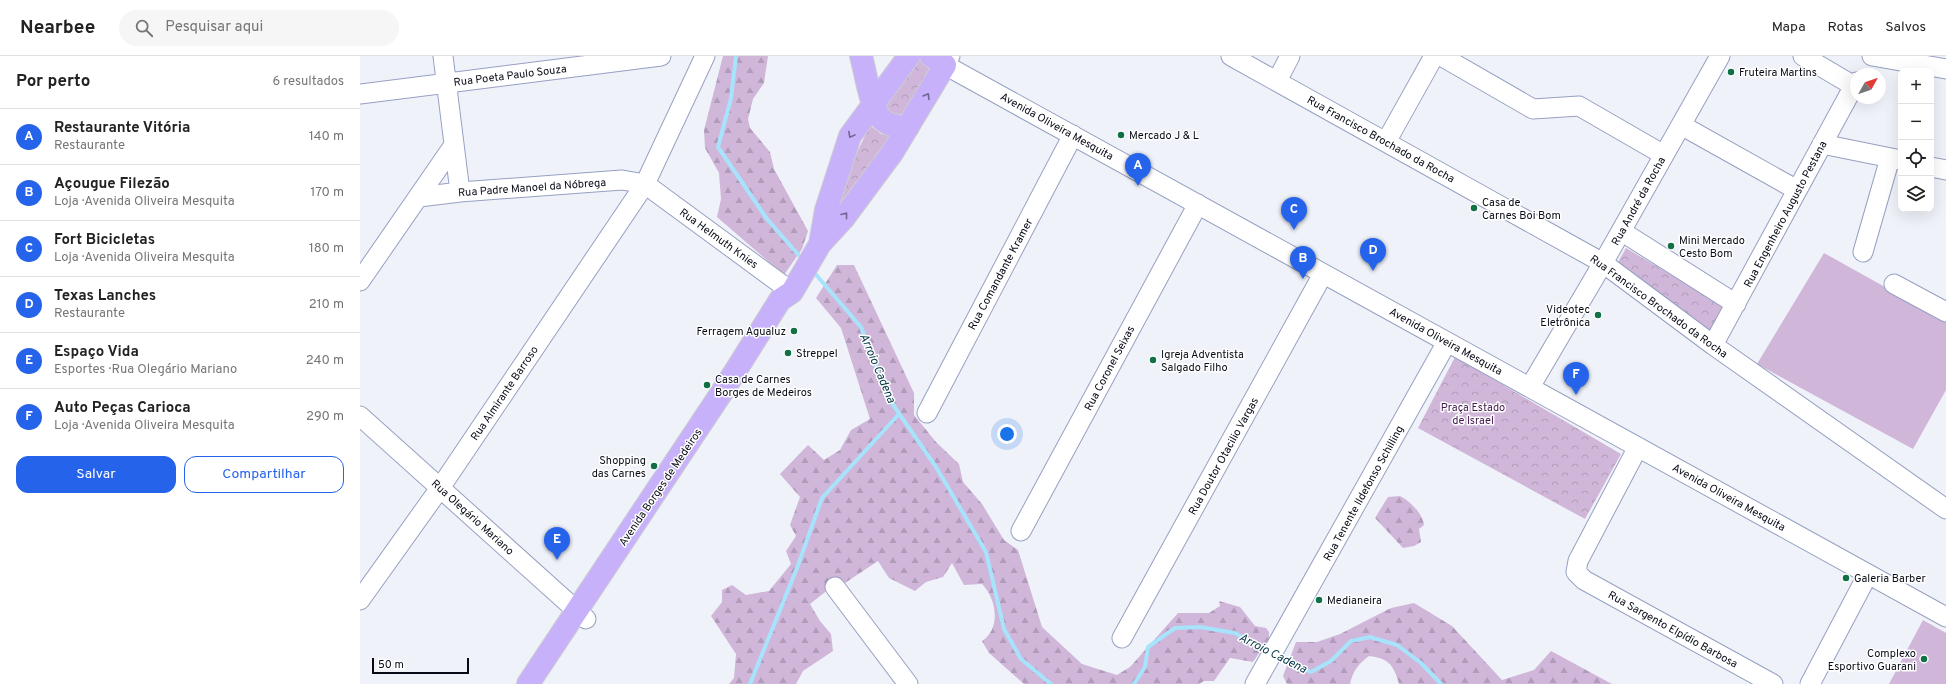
<!DOCTYPE html>
<html lang="pt">
<head>
<meta charset="utf-8">
<style>
  :root { --surface:#fff; --page:#f6f6f6; --text:#222; --muted:#767676; --line:#e0e0e0; --accent:#2563eb }
  body { margin:0; font-family:Overpass,sans-serif; background:var(--page); color:var(--text) }
  .controls { position:absolute; right:12px; top:12px; display:grid; overflow:hidden; border-radius:8px; box-shadow:0 4px 16px #0002 }
  .controls button { width:36px; height:36px; display:grid; place-items:center; padding:0; border:0; border-bottom:1px solid var(--line); background:var(--surface); color:var(--text); font:20px sans-serif }
  .compass { position:absolute; left:1490px; top:12px; width:36px; height:36px; border-radius:50%; background:var(--surface); box-shadow:0 4px 16px #0002; rotate:50deg }
  .scale { position:absolute; left:12px; bottom:10px; width:97px; box-sizing:border-box; padding-left:4px; border:2px solid #080b16; border-top:0; font-size:11px; line-height:14px; white-space:nowrap; color:#080b16; -webkit-text-stroke:3px #fff; paint-order:stroke }
  .you { position:absolute; left:647px; top:378px; width:14px; height:14px; margin:-10px; border:3px solid #fff; border-radius:50%; background:#1a73e8; box-shadow:0 0 0 6px #1a73e833 }
  .badge { display:grid; place-items:center; width:26px; height:26px; border-radius:50%; background:var(--accent); color:#fff; font-size:13px; font-weight:700 }
  .pin { position:absolute; translate:-50% -33px; filter:drop-shadow(0 1px 2px #0008) }
  .pin::after { content:''; position:absolute; top:21px; width:14px; height:12px; background:inherit; clip-path:polygon(0 0,100% 0,50% 100%) }
  .list { margin:0; padding:0; list-style:none }
  h2 { display:flex; justify-content:space-between; align-items:center; height:52px; margin:0; padding:0 16px; font-size:17px }
  h2 small { font-size:13px; font-weight:400; color:var(--muted) }
  .list li { display:grid; grid-template-columns:26px 1fr auto; gap:12px; align-items:center; box-sizing:border-box; height:56px; padding:0 16px; border-top:1px solid var(--line) }
  .list b { display:block; font-size:15px; white-space:nowrap }
  .list p { margin:0; font-size:13px; white-space:nowrap; color:var(--muted) }
  .list em { font-size:13px; font-style:normal; color:var(--muted) }
  .actions { display:flex; gap:8px; padding:12px 16px }
  .actions a { flex:1; padding:9px 0; border:1px solid var(--accent); border-radius:12px; text-align:center; font-size:14px; color:var(--accent) }
  .actions .main { background:var(--accent); color:#fff }
  .icon { flex:none; width:22px; height:22px; fill:none; stroke:currentColor; stroke-width:2; stroke-linecap:round; stroke-linejoin:round }
  .map { position:relative; flex:none; width:1586px; height:628px; overflow:hidden }
  header { display:flex; align-items:center; gap:24px; box-sizing:border-box; height:56px; padding:0 20px; background:var(--surface); border-bottom:1px solid var(--line) }
  header strong { font-size:19px }
  nav { display:flex; gap:22px; margin-inline-start:auto; font-size:14px }
  .search { width:280px; height:36px; background:var(--page); display:flex; align-items:center; gap:10px; box-sizing:border-box; padding:0 14px; border-radius:22px; color:var(--muted); font-size:15px }
  main { display:flex }
  aside { flex:1; background:var(--surface) }
  .map>svg:first-child { display:block }
  .grass { fill:#d0b6d9 }
  .forest { fill:url(#forest-firs) }
  .park { fill:url(#park-crowns) }
  .lines { fill:none; stroke-linecap:round; stroke-linejoin:round }
  .stream { stroke:#a8e3fc; stroke-width:4 }
  .minor-casing { stroke:#96a0c1; stroke-width:21 }
  .major-casing { stroke:#ceced0; stroke-width:24 }
  .minor { stroke:#fff; stroke-width:19 }
  .major { stroke:#c7b1fb; stroke-width:22 }
  .oneway { stroke:#716694 }
  .poi-dot { fill:#117045; stroke:#fff; stroke-width:1.5 }
  .labels { text-anchor:middle; stroke-width:3; stroke-linejoin:round; paint-order:stroke }
  .poi-label { font-size:11px; fill:#080b16; stroke:#fff; text-anchor:start }
  .street-label { font-size:11px; fill:#080b16; stroke:#fff }
  .park-label { font-size:11px; fill:#421a4e; stroke:#fff }
  .water-label { font-size:12px; font-style:italic; fill:#003445; stroke:#fff }
</style>
</head>
<body>
<header>
<strong>Nearbee</strong>
<div class="search"><svg class="icon" aria-label="search" viewBox="0 0 24 24"><circle cx="10" cy="10" r="6"/><path d="M15 15l6 6"/></svg>Pesquisar aqui</div>
<nav><a>Mapa</a><a>Rotas</a><a>Salvos</a></nav>
</header>
<main>
<aside>
<h2>Por perto<small>6 resultados</small></h2>
<ul class="list">
<li><span class="badge">A</span><div><b>Restaurante Vitória</b><p>Restaurante</p></div><em>140 m</em></li>
<li><span class="badge">B</span><div><b>Açougue Filezão</b><p>Loja · Avenida Oliveira Mesquita</p></div><em>170 m</em></li>
<li><span class="badge">C</span><div><b>Fort Bicicletas</b><p>Loja · Avenida Oliveira Mesquita</p></div><em>180 m</em></li>
<li><span class="badge">D</span><div><b>Texas Lanches</b><p>Restaurante</p></div><em>210 m</em></li>
<li><span class="badge">E</span><div><b>Espaço Vida</b><p>Esportes · Rua Olegário Mariano</p></div><em>240 m</em></li>
<li><span class="badge">F</span><div><b>Auto Peças Carioca</b><p>Loja · Avenida Oliveira Mesquita</p></div><em>290 m</em></li>
</ul>
<div class="actions"><a class="main">Salvar</a><a>Compartilhar</a></div>
</aside>
<div class="map">
<svg width="1586" height="628" viewBox="0 0 1586 628">
  <defs>
    <pattern id="forest-firs" width="22" height="20" patternUnits="userSpaceOnUse"><rect width="22" height="20" fill="#d0b6d9"/><path d="M5 1l3.5 6h-7zM16 11l3.5 6h-7z" fill="#b19bba"/></pattern>
    <pattern id="park-crowns" width="20" height="18" patternUnits="userSpaceOnUse"><rect width="20" height="18" fill="#d0b6d9"/><path d="M2 6a3 3 0 1 1 6 0M12 15a3 3 0 1 1 6 0" fill="none" stroke="#b19bba"/></pattern>
  </defs>
  <rect width="100%" height="100%" fill="#f0f2fa"/>
  <path class="grass" d="M1464 197 1586 265V334L1553 393 1397 308Z
    M1563 564 1586 577V628H1529Z"/>
  <path class="forest" d="M363 0H408L404 27 393 43 388 63 390 72 410 96 414 113 448 175 442 193 424 219 357 161 361 143 359 117 345 92 344 74Z
    M477 209H494L554 337V359L576 386 599 408 603 426 622 448 644 484 658 494 682 571 722 608 757 619 770 611 818 557H849L860 550 859 545 880 551 895 570 906 572 909 576V582L893 606 870 602 854 625H844L839 628H664L629 597 622 585C641 573 637 543 622 528L604 529 592 507 583 521 566 526 555 535 529 522 518 505 485 527 479 525 450 548 460 565 471 578 473 595 443 615 436 628H369L374 622 376 598 351 560 362 546V534L372 529 386 539 409 535 431 508 426 495 436 480 430 469 440 441 420 418 448 389 464 404 480 394 491 374 510 363 481 272 456 242Z
    M1040 440C1050 445 1063 458 1064 469L1059 473 1061 486 1054 490 1043 492 1015 462 1028 441Z
    M1054 547 1092 570 1142 624 1174 614 1191 595 1252 628H1039C1034 609 1028 602 1009 600 998 608 993 615 990 628H927L923 620 936 586H957L980 578 1031 552Z"/>
  <path class="park" d="M563 2 571 8 572 16 546 57 534 59 527 55 526 44 555 5Z
    M510 69 521 78 531 80 480 157 475 155 490 111Z
    M1266 192 1365 251 1350 276 1257 208Z
    M1095 301 1261 398 1225 463 1058 372Z"/>
  <g class="lines">
    <path class="stream" d="M376 0 371 42 358 91 407 163 443 204
      M452 214 501 271 527 340 576 411 626 496 644 573 661 603 691 628
      M916 601 951 616 971 605 991 585 1010 581 1037 589 1061 607 1081 628
      M390 628 437 512 462 442 539 358
      M774 628 785 611 788 591 815 572 840 571 875 577 907 596"/>
    <g class="minor-casing">
      <path id="minor" d="M83 0 100 136
        M590 0 585 9 1586 561
        M871 0 1243 207 1353 289 1586 453
        M1081 0 1173 53 1219 50 1304 99
        M1443 0 1494 30
        M1512 0 1586 13
        M917 25 930 0
        M0 38 301 0
        M1321 69 1437 134
        M1026 86 1074 0
        M1462 88 1541 104
        M1571 111 1586 114
        M59 141 100 136 262 124 285 128 432 236
        M1261 175 1376 248
        M1503 196 1530 102
        M0 225 94 89
        M1534 228 1586 256
        M1353 289 1496 26
        M1170 331 1243 207 1360 0
        M567 357 713 79
        M0 360 226 563
        M1278 391 1218 505 1216 516 1224 524 1413 628
        M661 475 838 148
        M475 531 548 628
        M0 544 80 432 285 128 345 0
        M762 582 963 218
        M895 628 1087 286
        M1450 628 1508 518"/>
    </g>
    <g class="major-casing">
      <path id="major" d="M501 0C506 17 510 55 524 65 530 70 540 70 548 71
        M460 188 466 154 490 80 549 0
        M168 628 366 330 420 244 432 236 460 188 483 163 532 97 585 9 571 0"/>
    </g>
    <use href="#minor" class="minor"/>
    <use href="#major" class="major"/>
  </g>
  <defs><path id="oneway-chevron" d="M-2-3.5L2.5 0L-2 3.5" fill="none" stroke-width="1.6" stroke-linecap="round" stroke-linejoin="round"/></defs>
  <g class="oneway">
    <use href="#oneway-chevron" transform="translate(567 40) rotate(-59)"/>
    <use href="#oneway-chevron" transform="translate(491 79) rotate(118)"/>
    <use href="#oneway-chevron" transform="translate(485 159) rotate(-52)"/>
  </g>
  <g class="poi-dot">
    <circle cx="1371" cy="16" r="4"/>
    <circle cx="761" cy="79" r="4"/>
    <circle cx="1114" cy="152" r="4"/>
    <circle cx="1311" cy="190" r="4"/>
    <circle cx="1238" cy="259" r="4"/>
    <circle cx="434" cy="275" r="4"/>
    <circle cx="428" cy="297" r="4"/>
    <circle cx="793" cy="304" r="4"/>
    <circle cx="347" cy="329" r="4"/>
    <circle cx="294" cy="410" r="4"/>
    <circle cx="1486" cy="522" r="4"/>
    <circle cx="959" cy="544" r="4"/>
    <circle cx="1564" cy="603" r="4"/>
  </g>
  <g class="labels">
    <g class="poi-label">
      <text x="1379" y="20">Fruteira Martins</text>
      <text x="769" y="83">Mercado J &amp; L</text>
      <text x="1122" y="150">Casa de<tspan x="1122" dy="13">Carnes Boi Bom</tspan></text>
      <text x="1319" y="188">Mini Mercado<tspan x="1319" dy="13">Cesto Bom</tspan></text>
      <text x="1230" y="257" text-anchor="end">Videotec<tspan x="1230" dy="13">Eletrônica</tspan></text>
      <text x="426" y="279" text-anchor="end">Ferragem Agualuz</text>
      <text x="436" y="301">Streppel</text>
      <text x="801" y="302">Igreja Adventista<tspan x="801" dy="13">Salgado Filho</tspan></text>
      <text x="355" y="327">Casa de Carnes<tspan x="355" dy="13">Borges de Medeiros</tspan></text>
      <text x="286" y="408" text-anchor="end">Shopping<tspan x="286" dy="13">das Carnes</tspan></text>
      <text x="1494" y="526">Galeria Barber</text>
      <text x="967" y="548">Medianeira</text>
      <text x="1556" y="601" text-anchor="end">Complexo<tspan x="1556" dy="13">Esportivo Guarani</tspan></text>
    </g>
    <g class="street-label">
      <text transform="translate(150 19) rotate(-7)" y="4">Rua Poeta Paulo Souza</text>
      <text transform="translate(697 70) rotate(29)" y="4">Avenida Oliveira Mesquita</text>
      <text transform="translate(1021 83) rotate(29)" y="4">Rua Francisco Brochado da Rocha</text>
      <text transform="translate(172 131) rotate(-4)" y="4">Rua Padre Manoel da Nóbrega</text>
      <text transform="translate(1278 145) rotate(-61)" y="4">Rua André da Rocha</text>
      <text transform="translate(1425 158) rotate(-62)" y="4">Rua Engenheiro Augusto Pestana</text>
      <text transform="translate(359 182) rotate(36)" y="4">Rua Helmuth Knies</text>
      <text transform="translate(640 218) rotate(-62)" y="4">Rua Comandante Kramer</text>
      <text transform="translate(1299 250) rotate(36)" y="4">Rua Francisco Brochado da Rocha</text>
      <text transform="translate(1086 285) rotate(29)" y="4">Avenida Oliveira Mesquita</text>
      <text transform="translate(749 312) rotate(-62)" y="4">Rua Coronel Seixas</text>
      <text transform="translate(144 337) rotate(-56)" y="4">Rua Almirante Barroso</text>
      <text transform="translate(863 400) rotate(-61)" y="4">Rua Doutor Otacilio Vargas</text>
      <text transform="translate(300 431) rotate(-56)" y="4">Avenida Borges de Medeiros</text>
      <text transform="translate(1003 437) rotate(-61)" y="4">Rua Tenente Ildefonso Schilling</text>
      <text transform="translate(1369 441) rotate(29)" y="4">Avenida Oliveira Mesquita</text>
      <text transform="translate(113 461) rotate(42)" y="4">Rua Olegário Mariano</text>
      <text transform="translate(1313 573) rotate(29)" y="4">Rua Sargento Elpídio Barbosa</text>
    </g>
    <g class="park-label">
      <text x="1113" y="355">Praça Estado<tspan x="1113" dy="13">de Israel</tspan></text>
    </g>
    <g class="water-label">
      <text transform="translate(518 312) rotate(67)" y="4">Arroio Cadena</text>
      <text transform="translate(913 597) rotate(27)" y="4">Arroio Cadena</text>
    </g>
  </g>
</svg>
<div class="controls">
<button>+</button>
<button>−</button>
<button><svg class="icon" aria-label="locate" viewBox="0 0 24 24"><circle cx="12" cy="12" r="6"/><path d="M12 2v4M12 18v4M2 12h4M18 12h4"/></svg></button>
<button><svg class="icon" aria-label="layers" viewBox="0 0 24 24"><path d="M12 4l9 5-9 5-9-5zM3 14l9 5 9-5"/></svg></button>
</div>
<svg class="compass" viewBox="-18 -18 36 36"><path d="M0-13l5 13h-10z" fill="#e53935"/><path d="M0 13l5-13h-10z" fill="#767676"/></svg>
<div class="scale">50 m</div>
<div class="you"></div>
<div class="pin badge" style="left:778px;top:130px">A</div>
<div class="pin badge" style="left:943px;top:223px">B</div>
<div class="pin badge" style="left:934px;top:174px">C</div>
<div class="pin badge" style="left:1013px;top:215px">D</div>
<div class="pin badge" style="left:197px;top:504px">E</div>
<div class="pin badge" style="left:1216px;top:339px">F</div>
</div>
</main>
</body>
</html>
